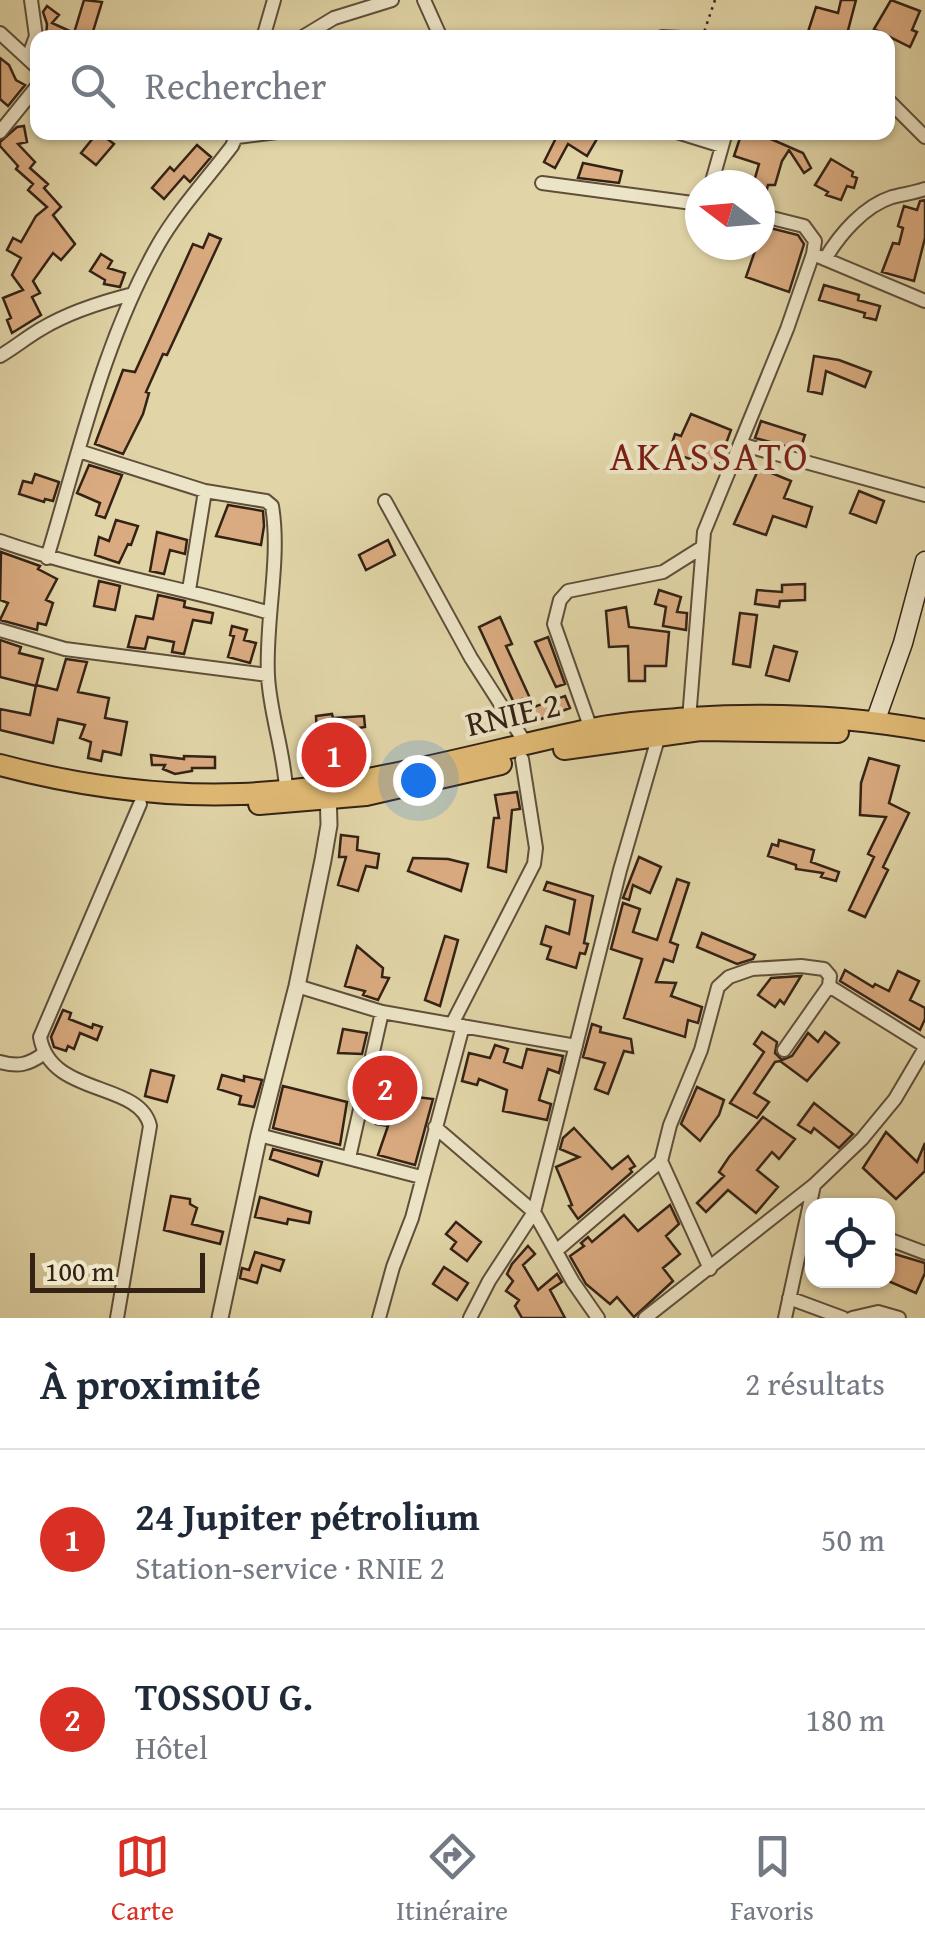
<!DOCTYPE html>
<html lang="fr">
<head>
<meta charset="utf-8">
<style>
  :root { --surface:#fff; --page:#f2f2f3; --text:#1f2937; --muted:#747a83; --line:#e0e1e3; --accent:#d93025 }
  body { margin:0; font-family:"Gentium Book Plus",serif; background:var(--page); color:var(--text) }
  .controls { position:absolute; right:30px; bottom:30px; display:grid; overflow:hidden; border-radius:20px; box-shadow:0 2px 8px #0004 }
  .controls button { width:90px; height:90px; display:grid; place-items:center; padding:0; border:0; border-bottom:2px solid var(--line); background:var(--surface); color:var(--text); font:50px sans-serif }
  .compass { position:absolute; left:685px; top:170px; width:90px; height:90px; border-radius:50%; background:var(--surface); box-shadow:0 2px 8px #0004; rotate:286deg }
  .scale { position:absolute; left:30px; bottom:25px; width:175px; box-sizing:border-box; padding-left:10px; border:5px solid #342215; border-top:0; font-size:28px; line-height:35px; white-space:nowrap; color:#342215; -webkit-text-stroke:8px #ece4c6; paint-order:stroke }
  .you { position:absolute; left:418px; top:780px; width:35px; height:35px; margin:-25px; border:8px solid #fff; border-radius:50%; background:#1a73e8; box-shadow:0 0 0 15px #1a73e833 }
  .badge { display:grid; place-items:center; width:65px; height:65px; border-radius:50%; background:var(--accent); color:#fff; font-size:32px; font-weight:700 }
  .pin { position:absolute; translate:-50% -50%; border:5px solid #fff; box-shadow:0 2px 10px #0006 }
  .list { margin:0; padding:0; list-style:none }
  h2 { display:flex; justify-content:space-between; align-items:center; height:130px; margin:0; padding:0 40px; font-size:42px }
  h2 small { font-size:32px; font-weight:400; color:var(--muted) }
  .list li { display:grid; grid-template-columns:65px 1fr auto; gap:30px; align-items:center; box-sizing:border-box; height:180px; padding:0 40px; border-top:2px solid var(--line) }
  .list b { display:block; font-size:38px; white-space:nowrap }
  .list p { margin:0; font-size:32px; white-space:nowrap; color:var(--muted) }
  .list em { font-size:32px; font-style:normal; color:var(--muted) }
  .icon { flex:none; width:55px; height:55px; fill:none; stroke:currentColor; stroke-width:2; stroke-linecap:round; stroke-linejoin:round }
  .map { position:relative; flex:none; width:925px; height:1318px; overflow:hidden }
  .search { position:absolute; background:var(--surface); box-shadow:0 2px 8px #0004; left:30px; right:30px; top:30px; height:110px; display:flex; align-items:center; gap:25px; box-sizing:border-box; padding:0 35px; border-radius:20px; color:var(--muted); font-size:38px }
  .sheet { height:490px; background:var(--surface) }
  nav { display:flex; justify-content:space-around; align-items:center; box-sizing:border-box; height:140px; border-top:2px solid var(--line); background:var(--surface); font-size:28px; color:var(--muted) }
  nav a { display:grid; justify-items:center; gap:5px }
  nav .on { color:var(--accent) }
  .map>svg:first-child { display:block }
  .building { fill:#daab80; stroke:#342215; stroke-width:2.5 }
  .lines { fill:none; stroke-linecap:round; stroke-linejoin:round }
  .minor-casing { stroke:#5f4f3a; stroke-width:16 }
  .tertiary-casing { stroke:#5f4f3a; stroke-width:19 }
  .secondary-casing { stroke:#342215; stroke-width:21 }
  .trunk-casing { stroke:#342215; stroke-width:24 }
  .path { stroke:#342215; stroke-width:2.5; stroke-dasharray:2.5 5; stroke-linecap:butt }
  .minor { stroke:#ece4c6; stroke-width:12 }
  .tertiary { stroke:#ece4c6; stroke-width:15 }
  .secondary { stroke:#ece4c6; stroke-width:18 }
  .trunk { stroke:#e0ba74; stroke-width:20 }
  .labels { text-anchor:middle; stroke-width:8; stroke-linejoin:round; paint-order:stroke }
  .street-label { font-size:35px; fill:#342215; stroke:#ece4c6 }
  .quarter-label { font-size:40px; letter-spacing:2.5px; fill:#7a1f14; stroke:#ece4c6 }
</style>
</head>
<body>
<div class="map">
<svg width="925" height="1318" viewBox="0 0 925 1318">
  <rect width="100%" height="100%" fill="#e1d5a7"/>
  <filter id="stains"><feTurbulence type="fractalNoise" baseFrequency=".002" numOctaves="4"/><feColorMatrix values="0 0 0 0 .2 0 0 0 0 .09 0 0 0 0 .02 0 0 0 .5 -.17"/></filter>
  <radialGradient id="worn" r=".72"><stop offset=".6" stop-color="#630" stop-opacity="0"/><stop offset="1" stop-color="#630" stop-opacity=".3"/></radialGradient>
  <path class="building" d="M84 0 102 2 91 38H46L47 24 43 12 47 6 59 15 52 23 74 33Z
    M841 0H856L846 38H806L816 7 838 13Z
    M891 0 920 11 912 30 917 32 910 47 874 29Z
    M0 58 9 65 16 80 25 85 8 106 0 99Z
    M24 126 27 142 18 144 35 162 30 168 48 184 44 188 61 207 53 215 75 244 61 260 53 253 33 281 40 293 32 297 41 315 12 333 7 320 11 318 3 298 23 290 12 275 21 258 7 250 13 238 21 242 36 216 47 207 28 190 33 184 16 169 18 166 0 146V142L17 127Z
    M98 132 114 144 96 165 81 153Z
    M559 132H601L587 156 568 144 555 168 544 162Z
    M742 132 764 136 803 153 811 168 804 173 789 150 782 161 775 185H768L763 204H760V185H753L759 164 734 156Z
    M197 145 211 157 190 182 184 176 164 199 152 188 170 167 174 171Z
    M831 159 853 172 852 176 857 178 854 188 847 186 841 200 826 195 828 192 815 185Z
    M583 163 622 171 619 183 578 178Z
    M925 200V238L914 281 882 272 893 243 899 244 903 228 898 226 904 206 917 210 920 201Z
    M762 226 798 235 804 244 789 292 746 277 757 245H760Z
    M209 234 221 239 167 355 163 354 146 392 149 393 143 414 123 454 95 444 123 370 135 372 193 244 203 248Z
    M101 254 112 261 108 268 125 273 120 287 104 284 105 280 90 271Z
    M824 285 859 295 858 300 880 306 876 320 864 317 865 313 819 300Z
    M814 356 839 360 871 372 865 387 826 371 822 394 808 391Z
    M691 414 731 430 717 468 669 452 675 434 681 436Z
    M761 421 805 435 800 450 755 438Z
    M89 465 122 475 105 518 96 515 100 503 77 493Z
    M759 468 791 481 784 498 812 507 806 527 773 516 766 535 734 524Z
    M35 474 59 482 53 501 45 499 44 502 19 494 23 481 32 483Z
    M859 491 884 501 876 523 850 513Z
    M228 505 263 511 264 526 261 545 216 536Z
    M116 520 138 526 131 545 128 544 119 563 95 555 99 537 109 541Z
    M157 532 187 540 185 554 170 550 164 574 150 571Z
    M388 540 395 555 366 570 359 555Z
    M1 552 40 566 38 569 57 579 46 600 53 603 46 625 38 623 37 630 0 620 8 603 0 600Z
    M99 581 120 586 115 610 94 606Z
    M805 584V600L780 601 779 607 755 604 757 590 782 592V585Z
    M659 590 681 597 677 612 687 613 686 630 663 626 666 607 655 604Z
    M158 595 185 601 184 607 213 613 211 623 193 620 184 654 172 652 174 642 148 637 145 649 128 647 136 616 153 619Z
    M626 607 629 627 669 632 666 666H645V681H629L628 646 609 647 606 611Z
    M740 613 757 615 750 667 733 664Z
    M500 617 512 644 506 646 534 707 565 696 570 708 528 724 522 699 514 703 479 627Z
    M232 626 247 630 244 640 256 643 250 663 228 657 234 636 230 635Z
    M548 637 565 684 556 687 535 642Z
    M0 640 21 647 19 653 43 659 36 686 0 677Z
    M774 646 797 652 789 681 766 675Z
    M66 659 87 662 78 692 109 698 105 718 127 722 121 755 103 751 101 761 88 758 91 742 80 738 85 725 58 719 53 743 0 730V709L30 715 36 685 57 690Z
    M332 714 333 718 364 716 365 727 346 730V734L317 736 316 716Z
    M151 755 184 759V756L215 757V768H192V771L175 774 163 769 165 765H152Z
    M869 758 899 766 889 803 909 813 883 867 888 870 865 917 849 910 874 857 868 854 886 817 860 815 861 783Z
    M517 792 520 809 512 810 506 872 488 867 494 818H499L495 795Z
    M341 835 358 837 357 850 379 854 377 868 366 866 358 891 338 885 346 857H339Z
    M779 840 814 850 811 862 839 872 836 881 821 877 823 873 796 869V865L768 856 772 844 778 846Z
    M639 857 661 867 650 893 633 885 629 900 623 898Z
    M413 858 448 859 468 864 461 891 408 871Z
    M677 879 689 883 670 942 678 945 673 962 664 959 656 982 676 983 671 996 702 1007 698 1023 688 1020 685 1037 624 1018 642 959 611 949 623 903 640 909 633 932 657 940Z
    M547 882 593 896 584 943 588 944 585 954 580 953 576 968 547 959 551 947 541 944 546 926 569 934 575 900 544 890Z
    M702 933 755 955 753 959 737 964 697 947Z
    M445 936 458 940 440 1006 425 1000Z
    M357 946 383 968 382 977 389 978 378 1000 363 995 365 991 345 986Z
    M845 970 873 987 875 984 889 991 898 971 919 981 910 1000 925 1008V1019L920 1030 840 981Z
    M801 976 784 1004 780 1000 775 1007 758 995 771 978Z
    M63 1010 71 1013 69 1019 92 1028 93 1024 102 1027 97 1040 80 1033 74 1049 68 1046 66 1051 54 1047 51 1037Z
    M592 1024 601 1027 600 1032 631 1039 633 1053 624 1051 608 1094 595 1089 605 1063 583 1057Z
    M343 1029 367 1033 362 1054 338 1053Z
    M762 1032 777 1042 775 1053 782 1060 792 1056 808 1033 818 1042 825 1032 839 1043 807 1081 780 1061 775 1062 754 1093 769 1102 757 1118 730 1103 764 1052 754 1044Z
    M495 1045 508 1049 504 1062 522 1068 527 1049 563 1056 559 1073 548 1069 539 1100 551 1104 547 1120 503 1111 507 1090 479 1079 477 1085 462 1081 469 1053 490 1058Z
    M151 1070 174 1076 167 1102 145 1096Z
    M222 1075 244 1081V1076L262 1080 254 1107 239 1104 241 1096 218 1089Z
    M283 1086 347 1102 340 1145 273 1128Z
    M697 1087 724 1100 719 1115 700 1141 681 1124Z
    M377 1092 433 1099 415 1165 378 1155 388 1126 376 1124 379 1107 373 1105Z
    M814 1103 853 1134 839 1148 814 1128 811 1133 798 1125Z
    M763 1117 795 1139 779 1159 772 1152 757 1170 778 1187 756 1213 728 1190 706 1212 697 1203 724 1176 719 1172 729 1157Z
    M574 1128 612 1169 628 1156 635 1166 630 1169 632 1172 578 1219 569 1206 572 1205 556 1167 579 1157 560 1149 563 1138Z
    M886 1132 917 1162 925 1143V1171L896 1199 863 1168Z
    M273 1149 322 1162 318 1176 270 1159Z
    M171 1196 190 1199V1204L197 1208 192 1224 223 1232 220 1244 164 1230Z
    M260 1197 311 1212 309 1223 288 1219 287 1224 255 1217Z
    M670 1205 679 1224 666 1236 680 1254 663 1268 673 1281 634 1317 617 1297 610 1304 586 1284 570 1256 584 1246 581 1243 588 1237 592 1242 624 1215 638 1231Z
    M456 1222 481 1242 467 1261 451 1249 456 1242 446 1234Z
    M528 1246 535 1254 523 1265 538 1290 557 1274 562 1282 550 1290 565 1318H522L515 1306 519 1300 506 1291 513 1281 507 1274 512 1264Z
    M255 1252 284 1260 280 1271 262 1265 257 1283 240 1278 242 1268 249 1270Z
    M888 1252 925 1263V1273L916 1293 888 1281Z
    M444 1267 468 1283 457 1300 433 1284Z"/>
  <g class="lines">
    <g class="minor-casing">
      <path id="minor" d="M424 0 441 38
        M0 33 38 68
        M662 37 682 38
        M263 38 274 0
        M301 38 334 18 392 0
        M28 58 36 36 31 0
        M888 100 925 137
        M0 132 38 85
        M677 132 722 146
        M237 137 277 132
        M542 183 700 204
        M711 185 726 132
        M760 215 804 226 815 241 813 254 925 301
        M825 259C840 234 864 206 892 197 903 194 914 193 925 189
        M0 356C14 348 27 337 41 329 69 312 101 302 133 294
        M740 444 925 495
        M79 451 205 491 266 501 272 506C281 559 265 621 268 676 270 714 284 751 286 789
        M385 501 471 658 526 744
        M0 541C88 572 181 587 270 613
        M47 558C79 453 103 342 158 245 178 210 207 179 232 146L238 132
        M189 590 205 491
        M0 630 65 649 268 675
        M689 719 704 532 787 329 813 254
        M591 729 554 624 560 600 568 591 663 572 701 548
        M297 986 382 1012 576 1046
        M829 986 925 1046
        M452 1024 534 864 536 848 522 759
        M0 1062C18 1067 28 1065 43 1054
        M435 1127 534 1212 573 1282 598 1318
        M259 1135 421 1177
        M349 1158 382 1012
        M661 1161 710 1269
        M888 1239 925 1253
        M556 1251 661 1161 670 1125 701 1050 718 987 729 977 752 969 801 966 824 969 830 976 829 986 784 1050
        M789 1298 843 1318
        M117 1318 150 1126C140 1081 50 1097 40 1037L140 804
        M379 1318 393 1267 412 1218 463 1026
        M470 1318 489 1281 534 1212 620 870 659 735
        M645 1318 814 1185 862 1139 895 1099 925 1048
        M785 1318 814 1185
        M852 1318 878 1312 899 1318"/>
    </g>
    <g class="tertiary-casing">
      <path id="tertiary" d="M220 1318 259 1135 297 986 323 860 329 825 328 789"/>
    </g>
    <g class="secondary-casing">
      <path id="secondary" d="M875 722 903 643 925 561"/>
    </g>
    <g class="trunk-casing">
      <path id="trunk" d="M564 749 700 730 838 732
        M0 765C79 786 159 797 241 794 361 789 475 754 592 729 624 722 657 721 690 718 769 713 847 716 925 730
        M259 804 366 795 501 764"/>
    </g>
    <path class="path" d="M702 38 715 0"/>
    <use href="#minor" class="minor"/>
    <use href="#tertiary" class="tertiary"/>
    <use href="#secondary" class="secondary"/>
    <use href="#trunk" class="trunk"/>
  </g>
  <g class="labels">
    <g class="street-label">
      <text transform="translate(513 714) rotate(-13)" y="12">RNIE 2</text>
    </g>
    <g class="quarter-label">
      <text x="710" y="470">AKASSATO</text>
    </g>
  </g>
  <rect width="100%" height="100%" filter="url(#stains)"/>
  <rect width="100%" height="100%" fill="url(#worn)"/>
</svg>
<div class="controls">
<button><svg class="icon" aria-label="locate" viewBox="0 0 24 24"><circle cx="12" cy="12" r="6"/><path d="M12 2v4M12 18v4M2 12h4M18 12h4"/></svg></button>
</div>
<svg class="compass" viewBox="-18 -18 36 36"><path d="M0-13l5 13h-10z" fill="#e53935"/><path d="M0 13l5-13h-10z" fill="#747a83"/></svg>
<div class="scale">100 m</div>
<div class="you"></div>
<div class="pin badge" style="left:334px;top:755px">1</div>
<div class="pin badge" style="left:385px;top:1088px">2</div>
<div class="search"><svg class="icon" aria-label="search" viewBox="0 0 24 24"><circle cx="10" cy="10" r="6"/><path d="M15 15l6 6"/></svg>Rechercher</div>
</div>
<section class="sheet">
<h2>À proximité<small>2 résultats</small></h2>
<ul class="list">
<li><span class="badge">1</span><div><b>24 Jupiter pétrolium</b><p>Station-service · RNIE 2</p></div><em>50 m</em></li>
<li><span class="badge">2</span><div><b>TOSSOU G.</b><p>Hôtel</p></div><em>180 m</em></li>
</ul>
</section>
<nav>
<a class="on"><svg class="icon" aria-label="map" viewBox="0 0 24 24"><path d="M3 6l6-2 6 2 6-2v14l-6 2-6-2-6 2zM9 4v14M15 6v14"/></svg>Carte</a>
<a><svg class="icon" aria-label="directions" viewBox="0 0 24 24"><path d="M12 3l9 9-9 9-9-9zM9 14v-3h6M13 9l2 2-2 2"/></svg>Itinéraire</a>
<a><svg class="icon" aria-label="saved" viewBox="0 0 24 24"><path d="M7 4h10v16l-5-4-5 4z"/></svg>Favoris</a>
</nav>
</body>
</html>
